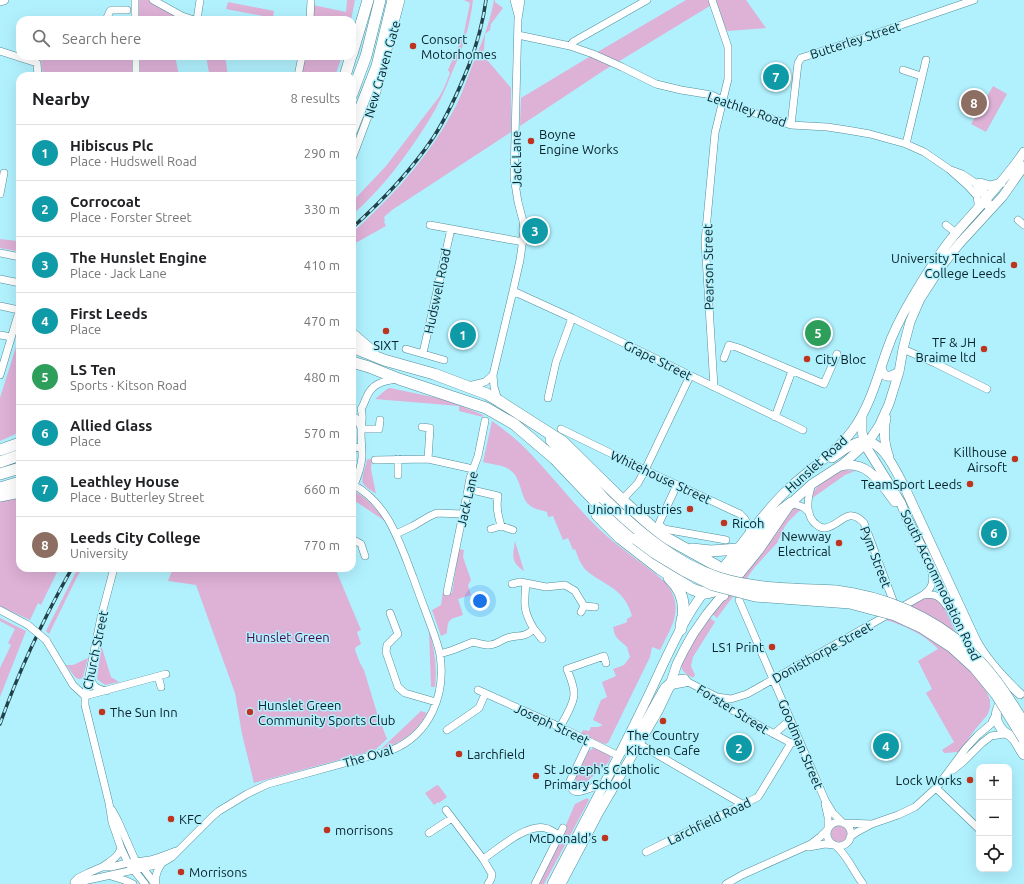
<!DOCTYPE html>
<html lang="en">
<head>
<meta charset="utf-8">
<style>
  :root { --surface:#fff; --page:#f2f2f2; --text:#202124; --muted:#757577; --line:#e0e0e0; --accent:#bf341e }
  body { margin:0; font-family:Ubuntu,sans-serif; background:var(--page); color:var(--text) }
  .controls { position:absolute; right:12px; bottom:12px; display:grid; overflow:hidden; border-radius:8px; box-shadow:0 4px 16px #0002 }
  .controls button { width:36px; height:36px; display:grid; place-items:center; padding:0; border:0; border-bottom:1px solid var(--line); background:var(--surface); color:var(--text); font:20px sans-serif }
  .you { position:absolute; left:480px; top:601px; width:14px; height:14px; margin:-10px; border:3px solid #fff; border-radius:50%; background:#1a73e8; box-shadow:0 0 0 6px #1a73e833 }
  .badge { display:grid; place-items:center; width:26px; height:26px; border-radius:50%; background:var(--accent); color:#fff; font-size:13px; font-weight:700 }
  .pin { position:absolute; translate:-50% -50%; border:2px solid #fff; box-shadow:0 1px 4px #0006 }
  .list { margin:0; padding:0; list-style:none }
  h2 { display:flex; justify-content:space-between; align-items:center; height:52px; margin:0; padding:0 16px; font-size:17px }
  h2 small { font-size:13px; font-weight:400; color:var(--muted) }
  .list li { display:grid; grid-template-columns:26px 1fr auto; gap:12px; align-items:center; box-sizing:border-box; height:56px; padding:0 16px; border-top:1px solid var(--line) }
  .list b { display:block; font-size:15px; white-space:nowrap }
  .list p { margin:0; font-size:13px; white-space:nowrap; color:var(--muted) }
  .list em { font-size:13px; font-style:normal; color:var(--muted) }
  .icon { flex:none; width:22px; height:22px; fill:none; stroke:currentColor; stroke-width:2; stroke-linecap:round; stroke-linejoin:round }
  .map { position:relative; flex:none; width:1024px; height:884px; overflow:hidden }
  .search { position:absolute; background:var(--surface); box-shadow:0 4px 16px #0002; left:16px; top:16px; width:340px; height:44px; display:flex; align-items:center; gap:10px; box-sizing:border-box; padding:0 14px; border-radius:12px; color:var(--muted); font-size:15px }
  .panel { position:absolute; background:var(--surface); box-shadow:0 4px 16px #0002; left:16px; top:72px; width:340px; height:500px; border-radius:12px }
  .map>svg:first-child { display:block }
  .green { fill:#deb1d7 }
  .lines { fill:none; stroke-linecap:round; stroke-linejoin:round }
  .minor-casing { stroke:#518e9a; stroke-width:8 }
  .major-casing { stroke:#518e9a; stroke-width:10 }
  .highway-casing { stroke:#518e9a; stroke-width:12 }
  .minor { stroke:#fff; stroke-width:7 }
  .major { stroke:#fff; stroke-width:9 }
  .highway { stroke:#fff; stroke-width:11 }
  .rail-casing { stroke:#214248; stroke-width:3.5 }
  .rail { stroke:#b1f1fe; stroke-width:2; stroke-dasharray:6; stroke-linecap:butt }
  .minor-bridge-casing { stroke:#518e9a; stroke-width:8; stroke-linecap:butt }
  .highway-bridge-casing { stroke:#518e9a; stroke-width:12; stroke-linecap:butt }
  .minor-bridge { stroke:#fff; stroke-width:7 }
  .highway-bridge { stroke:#fff; stroke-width:11 }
  .poi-dot { fill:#bf341e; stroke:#b1f1fe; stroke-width:1.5 }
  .labels { text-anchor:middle; stroke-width:3; stroke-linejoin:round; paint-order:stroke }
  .poi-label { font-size:13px; fill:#072227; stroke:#b1f1fe; text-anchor:start }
  .street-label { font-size:13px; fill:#072227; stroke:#b1f1fe }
  .park-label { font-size:13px; fill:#4d0748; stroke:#b1f1fe }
</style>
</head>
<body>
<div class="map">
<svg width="1024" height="884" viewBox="0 0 1024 884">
  <rect width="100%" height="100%" fill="#b1f1fe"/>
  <path class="green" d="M135 0H153L192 20H135Z
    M347 0H355L351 20H312L313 5 346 12Z
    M464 0H473C470 25 463 48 453 70 448 82 444 93 438 104 435 111 430 118 426 125 405 158 382 189 352 215V202L386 166 439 97 444 88 450 73 448 70 464 33 470 3Z
    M494 0H495V2L503 8 491 24 490 30 485 34 484 50 482 54 511 88V132L392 210 384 217 385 221 384 222 386 226 352 245V233C387 201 419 168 444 127 448 120 452 113 456 106 462 93 467 80 472 66 481 45 490 23 494 0Z
    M686 0H712L713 4 603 71 520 126 521 98 589 57Z
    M716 0H746L766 28 728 31 726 30Z
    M228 2 274 11 273 18 226 9Z
    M31 56H175L179 76H43L41 59Z
    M206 56H225L228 76H197L209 73Z
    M303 56H342L335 76H299Z
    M993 86 1007 94 986 132 971 124Z
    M0 239 18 241 16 251 0 248Z
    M20 334V432L0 441V398Z
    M390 388 447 400 483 415V417L459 411V406L375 399 387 389Z
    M492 421C503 429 515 438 525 448 551 474 573 504 599 529 620 549 645 564 666 583 685 608 672 626 660 650L652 647 650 657 608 743 605 744 581 734 583 730 589 731 591 727H598L603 725 593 720 601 700 607 697 602 682 616 676 613 669 624 665 630 657 627 647 618 639 615 635 613 627 625 623 627 622V619L632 616C630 610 628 604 624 599 615 586 598 581 587 571 581 566 578 557 575 549L573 550 568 538 563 540 553 516 548 517 547 512C542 510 537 510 532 507 518 499 524 477 507 468 501 465 490 464 483 462Z
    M369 459H372L371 469 376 494C372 491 365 487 363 483 361 479 366 466 367 460Z
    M845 470 855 471 845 475 811 499C815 484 830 474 845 470Z
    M352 490C366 497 376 508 385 521L352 499Z
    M20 496V568H59L41 605 38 603 30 620 0 606V501Z
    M795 508 802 509 797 513 788 522 784 528 777 543 755 567 717 618 712 614 744 576 793 509Z
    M515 541 524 571C510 562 513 555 515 541Z
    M459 549 464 550 463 557 471 580 468 585 471 595 458 599 463 615C449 620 448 618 447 633L441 636 432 610 441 605 443 591 452 593Z
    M78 568H82L76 579 49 634 46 631Z
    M173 568H335L361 630 357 632 361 644 356 647 355 650 360 663 364 670 377 713 387 739 375 750 254 783 242 734 235 693 196 585 168 581Z
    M928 594 940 599 972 668 985 688 990 700V707L988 714 973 732 962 749 959 752 944 753 942 750 954 742 926 693 932 689 918 661 938 649C924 634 905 626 886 620Z
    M709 617 715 622 693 657 691 666 695 675 693 678C687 674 681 672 681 664L690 646Z
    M0 618 26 631 0 697V668L11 645 8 643 15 629 0 621Z
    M429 631C435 650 437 668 435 687H431Z
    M102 641V648L111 677 119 682 105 685 97 679Z
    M88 658 83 677 81 679H78L75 677 66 665H73Z
    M421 711 427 713C417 732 401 743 381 749Z
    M593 748C599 748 605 753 611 756L609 762 584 784C579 787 575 782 576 777L589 751Z
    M437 785 439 786 447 797 439 803 438 802 434 805 425 793Z
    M587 798 589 800 544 884H538L567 829 565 827 575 804Z
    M831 834a8 8 0 1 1 16 0a8 8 0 1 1-16 0Z"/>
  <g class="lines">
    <g class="minor-casing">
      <path id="minor" d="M153 0 182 16 194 20
        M514 0 518 15
        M712 0 728 47V79L715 133 705 241 714 387
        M106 20 110 11 112 10H127
        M135 20V0
        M197 20 200 0
        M310 20 311 0
        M518 35 570 46 593 54 622 67 656 84 681 90 712 95 733 106 791 125 827 127 847 130 870 134 906 144 924 152 949 169 968 186 977 196 978 203V209
        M570 46 573 42 647 0
        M0 51 37 63 38 76
        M136 56V76
        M903 70 921 76
        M298 76 302 56
        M791 125 798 63 801 58 869 36 974 0
        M906 144 926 60
        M352 159 376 95 401 0
        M951 170 962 174 977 184
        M0 194 4 173
        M1018 220 1024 225
        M430 225 523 242
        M946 225 956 233
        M0 253 20 257
        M0 279 20 283
        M513 291 572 318 803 430
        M0 306 19 310
        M0 335 11 337
        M406 349 444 360
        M903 349 935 363 987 389
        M423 353 451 229
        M724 358 729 345 739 348 824 384 837 354
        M0 375 20 308
        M468 386 485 382 493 375
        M548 398 556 362 572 318
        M498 400 494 387 493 375 513 291 520 260 524 231 523 221 518 202 514 177 518 19 521 0
        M352 416C358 418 359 423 361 428
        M775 417 792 371
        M422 427 430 428 428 459
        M361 429H379L380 420
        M561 429 645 470 740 514C747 520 749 525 750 534
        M352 448 361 447
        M398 459V475
        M375 460 428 459 473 469
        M812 484C808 496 804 516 817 525 819 527 822 528 825 528 841 526 847 505 864 523L895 606
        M354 485C358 476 361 467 362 457 362 448 361 440 361 431 361 423 364 417 361 409 365 403 366 396 370 391 376 382 387 381 397 379
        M677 485 660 521 659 524 664 529 726 540
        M468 489 498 496C496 507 498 515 501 526
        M622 500 638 483 645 470 690 376
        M791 503 803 507 809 512
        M491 529 501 526 513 530
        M396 534 413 526 430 516 437 513 462 514
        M352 539 361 544 365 556
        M114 568 101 617 85 696V705L109 803 112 822 121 848 128 863 145 884
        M512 584 520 582 526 583
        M447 592 468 489 470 478 478 456 485 421
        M923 595C934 593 940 596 946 605
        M739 600 825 800 833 813 843 823
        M0 610 28 625
        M581 612 584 606 595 607
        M390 613 398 634 387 645 386 652 398 687 405 693 436 702
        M534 629 542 639
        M46 640 73 685 85 696
        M440 654 453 650 473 642C478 643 483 645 489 645 496 645 501 640 507 638 520 634 522 639 534 629 523 611 524 604 526 583L546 587 565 585 575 591 584 606
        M90 676C93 687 95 688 106 691
        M158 676 161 687
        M669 688 674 685 685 683 688 682
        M478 690 560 727 619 756 632 740 637 731 646 719 664 687C670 681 676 678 685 678L688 682 717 697 727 707 774 734 791 743 799 741
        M85 696 166 674
        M717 697 731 699 747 694 923 595C932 589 934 582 932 572
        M560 727C565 718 574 704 574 694 574 685 570 677 567 669L604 656 606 663
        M447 730 479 708 485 694
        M774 734 790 720
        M589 741 570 781C571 805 594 780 607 787
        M634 741 742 804
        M953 770 963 762 982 743 991 736 1004 734 1010 735
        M936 788 979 829
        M825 804 828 817V828
        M112 810 118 821 136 862 143 868 155 884
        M446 810 483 859 492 874 491 879 488 884
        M827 834a12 12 0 1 1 24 0a12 12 0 1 1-24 0Z
        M844 823 872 824
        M429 833 452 818
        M850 837 857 832 872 824 898 815 915 807 937 787 966 748 978 735 991 724 996 714
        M835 845C848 856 853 871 863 884
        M809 847 825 844 834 845
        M646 852 758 797 791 743
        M483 859C497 850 527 823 545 828 550 829 555 833 559 835
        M102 867C110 861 118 858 121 848
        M111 876 124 880 133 884
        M74 882 78 878 88 873 102 867H111L128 863 150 860 160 857 176 851
        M75 884 88 880 143 868 162 863 172 857 213 816 219 811 247 794 268 784 392 750C430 734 446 695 440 655 439 649 437 643 435 637 428 617 420 597 413 577 399 541 388 503 352 484
        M156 884C155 875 157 871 162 863
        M535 884 563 828
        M726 884 742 875 811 844 820 837 827 830"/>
    </g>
    <g class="major-casing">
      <path id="major" d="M0 1 4 0
        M988 205C987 200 986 196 983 192 981 189 979 188 977 184L980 183 990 186 1001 183
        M881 368C885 380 890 377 899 372
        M862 416V432L865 445 901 503 906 516 926 556 953 614 974 654
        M886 418C883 432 884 444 889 457
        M832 458C841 452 853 442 863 441 883 439 897 474 905 488L976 641C987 661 1003 678 1020 694
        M840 466C869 460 880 483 895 502
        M716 576C740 549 759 517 785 492 806 471 834 455 852 431 870 407 877 378 887 350 893 332 902 315 912 298 925 276 939 253 956 233 979 206 1004 182 1024 152
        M1006 698C1003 701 999 704 998 708 992 722 1004 737 1019 737
        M552 884C582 826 613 769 641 711 662 669 678 625 707 588
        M561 884 599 812 658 711 669 688 677 664 684 650 693 634 707 614 759 550 791 503 812 484 843 464 869 441 879 426 889 404 899 372 903 349 910 322 920 299 940 268 959 244 1003 196 1024 166"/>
    </g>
    <g class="highway-casing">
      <path id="highway" d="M352 54 368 0
        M345 76 351 56
        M352 94 366 56 380 0
        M352 130 377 66 393 0
        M352 334 373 352
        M352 347 384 360 434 374 487 394 499 401 563 442 622 500 661 535 717 566C726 578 725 581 723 595
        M352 362 369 367 399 379 486 408 514 424 555 459 611 518 624 530 636 539
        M551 440 573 464 603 498
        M0 450 20 443
        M0 462 20 455
        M0 474 20 468
        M0 488 20 482
        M0 496 20 492
        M597 515 620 538 660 569 692 589 703 593H707L714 591 725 581 776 515 782 510 791 503
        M692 549 711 551 738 549
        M669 578C680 588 685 601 683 616 682 620 681 624 681 629
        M1012 736 1015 739 1024 754"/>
    </g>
    <use href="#minor" class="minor"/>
    <use href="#major" class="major"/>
    <use href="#highway" class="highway"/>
    <g class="rail-casing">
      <path id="rail" d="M352 228C382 201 410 172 433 138 448 115 459 90 469 65 477 44 483 22 486 0
        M0 724C19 670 44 618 72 568"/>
    </g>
    <use href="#rail" class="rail"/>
    <g class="minor-bridge-casing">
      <path id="minor-bridge" d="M28 625 46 640"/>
    </g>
    <g class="highway-bridge-casing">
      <path id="highway-bridge" d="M603 498C636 530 675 564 719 578 758 590 797 589 836 591 842 592 848 593 854 594 902 603 948 627 980 662 998 681 1011 702 1024 724
        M636 539 655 553 683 570 713 585 755 596 850 603 895 615 921 627 952 647 975 668 997 695 1024 739"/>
    </g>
    <use href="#minor-bridge" class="minor-bridge"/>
    <use href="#highway-bridge" class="highway-bridge"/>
  </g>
  <g class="poi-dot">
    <circle cx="413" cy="46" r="4"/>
    <circle cx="531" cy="141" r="4"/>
    <circle cx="1014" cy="265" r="4"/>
    <circle cx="386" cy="331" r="4"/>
    <circle cx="984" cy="349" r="4"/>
    <circle cx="807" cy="359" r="4"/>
    <circle cx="1015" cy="459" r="4"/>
    <circle cx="970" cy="484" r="4"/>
    <circle cx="690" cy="509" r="4"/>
    <circle cx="724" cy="523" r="4"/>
    <circle cx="839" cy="543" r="4"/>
    <circle cx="772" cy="647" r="4"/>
    <circle cx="102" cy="712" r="4"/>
    <circle cx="250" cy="712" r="4"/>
    <circle cx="663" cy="721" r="4"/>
    <circle cx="459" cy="754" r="4"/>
    <circle cx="536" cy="776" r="4"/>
    <circle cx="970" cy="780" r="4"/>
    <circle cx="171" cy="819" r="4"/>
    <circle cx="327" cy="830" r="4"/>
    <circle cx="605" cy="838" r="4"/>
    <circle cx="181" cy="872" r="4"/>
  </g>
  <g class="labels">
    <g class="poi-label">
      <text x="421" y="44">Consort<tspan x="421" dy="15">Motorhomes</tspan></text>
      <text x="539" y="139">Boyne<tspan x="539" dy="15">Engine Works</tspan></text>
      <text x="1006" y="263" text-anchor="end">University Technical<tspan x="1006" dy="15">College Leeds</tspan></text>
      <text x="976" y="347" text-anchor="end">TF &amp; JH<tspan x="976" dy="15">Braime ltd</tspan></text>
      <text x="386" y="350" text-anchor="middle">SIXT</text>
      <text x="815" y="364">City Bloc</text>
      <text x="1007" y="457" text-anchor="end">Killhouse<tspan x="1007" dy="15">Airsoft</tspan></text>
      <text x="962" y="489" text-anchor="end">TeamSport Leeds</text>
      <text x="682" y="514" text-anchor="end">Union Industries</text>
      <text x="732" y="528">Ricoh</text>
      <text x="831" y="541" text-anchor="end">Newway<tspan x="831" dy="15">Electrical</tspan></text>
      <text x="764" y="652" text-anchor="end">LS1 Print</text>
      <text x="258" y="710">Hunslet Green<tspan x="258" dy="15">Community Sports Club</tspan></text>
      <text x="110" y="717">The Sun Inn</text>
      <text x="663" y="740" text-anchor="middle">The Country<tspan x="663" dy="15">Kitchen Cafe</tspan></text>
      <text x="467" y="759">Larchfield</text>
      <text x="544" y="774">St Joseph's Catholic<tspan x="544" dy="15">Primary School</tspan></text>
      <text x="962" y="785" text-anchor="end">Lock Works</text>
      <text x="179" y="824">KFC</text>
      <text x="335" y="835">morrisons</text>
      <text x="597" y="843" text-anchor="end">McDonald's</text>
      <text x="189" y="877">Morrisons</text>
    </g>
    <g class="street-label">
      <text transform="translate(855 40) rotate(-18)" y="5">Butterley Street</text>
      <text transform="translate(382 69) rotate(-74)" y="5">New Craven Gate</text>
      <text transform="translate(747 109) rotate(19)" y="5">Leathley Road</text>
      <text transform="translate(516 159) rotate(-91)" y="5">Jack Lane</text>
      <text transform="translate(708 267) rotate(-91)" y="5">Pearson Street</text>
      <text transform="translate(437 291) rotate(-78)" y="5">Hudswell Road</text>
      <text transform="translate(658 360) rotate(26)" y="5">Grape Street</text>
      <text transform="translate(816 464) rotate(-42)" y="5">Hunslet Road</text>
      <text transform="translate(661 477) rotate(25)" y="5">Whitehouse Street</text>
      <text transform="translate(467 499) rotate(-77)" y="5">Jack Lane</text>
      <text transform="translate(876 557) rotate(69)" y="5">Pym Street</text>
      <text transform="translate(941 585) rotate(64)" y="5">South Accommodation Road</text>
      <text transform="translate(95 650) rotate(-78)" y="5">Church Street</text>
      <text transform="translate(822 652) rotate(-29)" y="5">Donisthorpe Street</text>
      <text transform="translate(733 709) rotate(32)" y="5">Forster Street</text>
      <text transform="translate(552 724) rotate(25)" y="5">Joseph Street</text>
      <text transform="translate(801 744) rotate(67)" y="5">Goodman Street</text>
      <text transform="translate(368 756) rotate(-16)" y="5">The Oval</text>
      <text transform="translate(709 821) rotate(-26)" y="5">Larchfield Road</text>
    </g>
    <g class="park-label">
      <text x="288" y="642">Hunslet Green</text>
    </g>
  </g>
</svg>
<div class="controls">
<button>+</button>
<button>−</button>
<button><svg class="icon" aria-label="locate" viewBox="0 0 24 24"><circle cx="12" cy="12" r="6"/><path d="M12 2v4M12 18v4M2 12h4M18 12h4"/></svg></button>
</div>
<div class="you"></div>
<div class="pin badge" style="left:463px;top:335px;background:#0f9aa8">1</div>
<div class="pin badge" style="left:739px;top:748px;background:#0f9aa8">2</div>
<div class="pin badge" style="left:535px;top:231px;background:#0f9aa8">3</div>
<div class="pin badge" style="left:886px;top:746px;background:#0f9aa8">4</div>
<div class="pin badge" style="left:818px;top:333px;background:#2e9e5b">5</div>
<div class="pin badge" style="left:994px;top:533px;background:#0f9aa8">6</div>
<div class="pin badge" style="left:776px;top:77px;background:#0f9aa8">7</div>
<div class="pin badge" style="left:974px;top:103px;background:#8d6e63">8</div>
<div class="search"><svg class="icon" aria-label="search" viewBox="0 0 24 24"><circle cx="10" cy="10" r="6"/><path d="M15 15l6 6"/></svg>Search here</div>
<section class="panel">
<h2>Nearby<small>8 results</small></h2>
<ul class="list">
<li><span class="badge" style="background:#0f9aa8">1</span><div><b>Hibiscus Plc</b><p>Place · Hudswell Road</p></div><em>290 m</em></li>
<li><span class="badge" style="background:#0f9aa8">2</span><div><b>Corrocoat</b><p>Place · Forster Street</p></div><em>330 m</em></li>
<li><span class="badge" style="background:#0f9aa8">3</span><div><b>The Hunslet Engine</b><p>Place · Jack Lane</p></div><em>410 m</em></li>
<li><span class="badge" style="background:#0f9aa8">4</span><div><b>First Leeds</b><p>Place</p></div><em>470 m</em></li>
<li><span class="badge" style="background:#2e9e5b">5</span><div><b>LS Ten</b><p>Sports · Kitson Road</p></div><em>480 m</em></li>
<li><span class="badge" style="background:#0f9aa8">6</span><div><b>Allied Glass</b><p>Place</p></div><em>570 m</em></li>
<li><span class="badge" style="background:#0f9aa8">7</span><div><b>Leathley House</b><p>Place · Butterley Street</p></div><em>660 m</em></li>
<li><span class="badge" style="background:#8d6e63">8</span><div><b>Leeds City College</b><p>University</p></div><em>770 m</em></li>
</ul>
</section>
</div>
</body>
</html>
